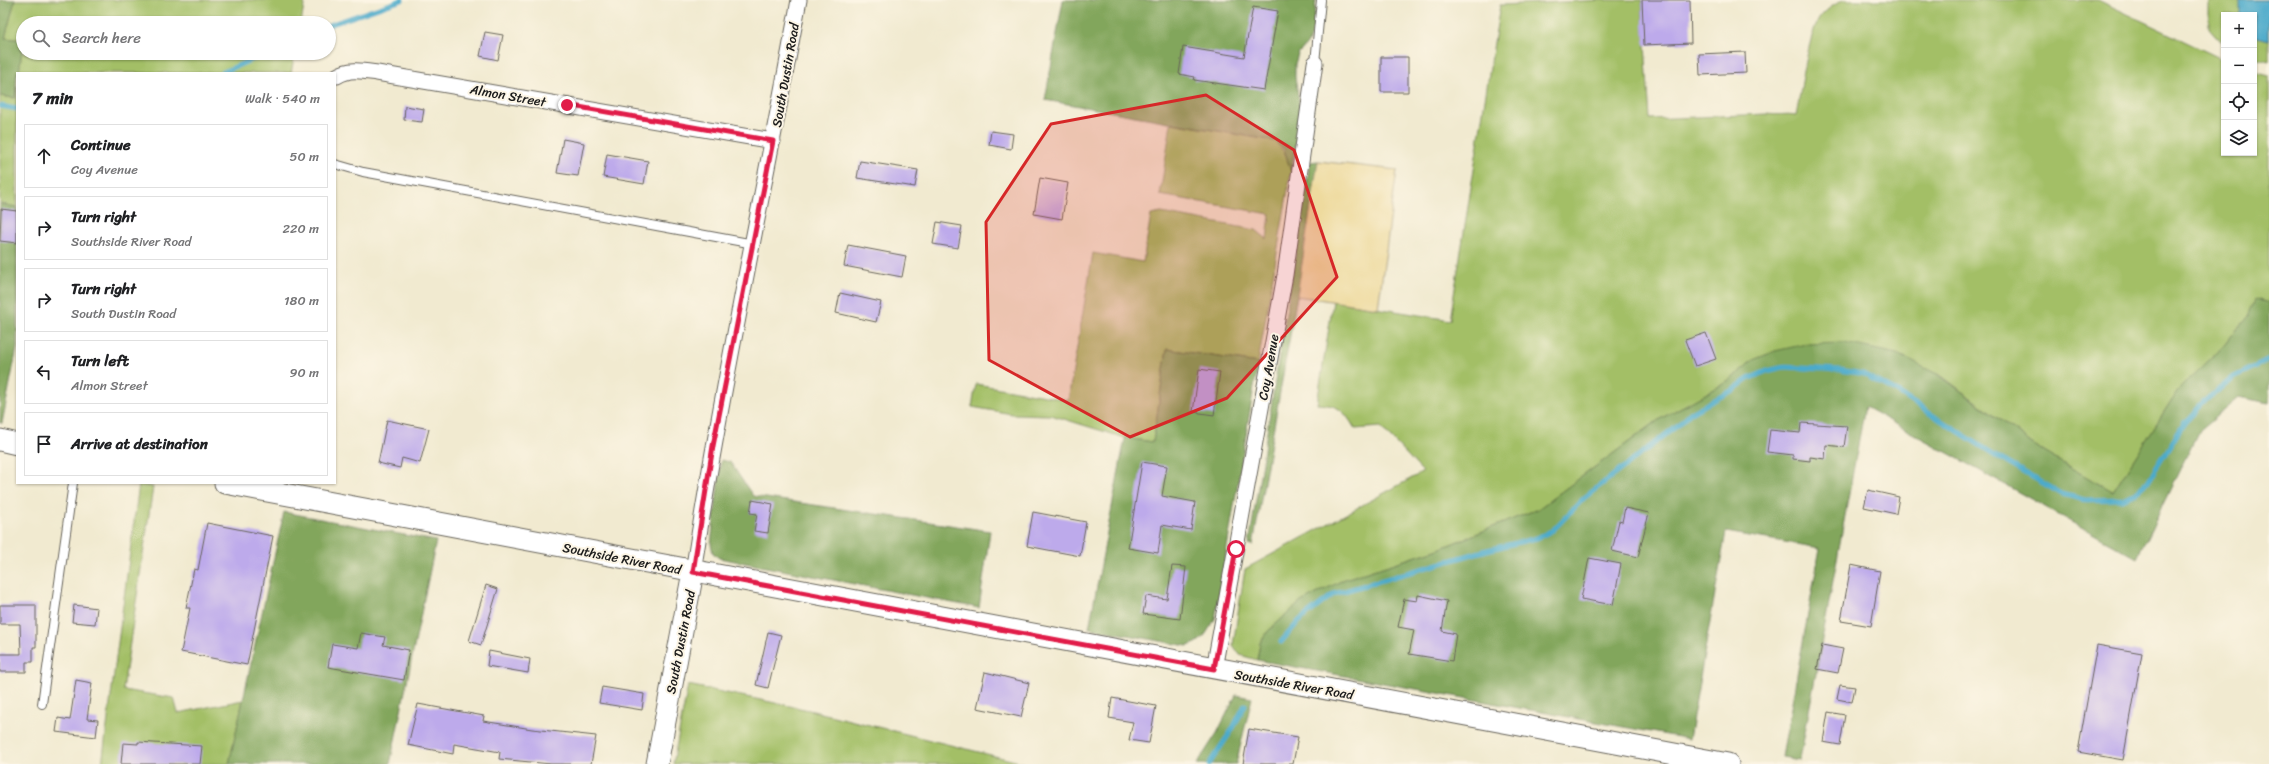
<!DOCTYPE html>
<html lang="en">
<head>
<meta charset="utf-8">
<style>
  :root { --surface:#fff; --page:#f6f6f6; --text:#202124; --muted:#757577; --line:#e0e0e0 }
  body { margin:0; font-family:Sriracha,sans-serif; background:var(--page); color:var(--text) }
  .controls { position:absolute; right:12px; top:12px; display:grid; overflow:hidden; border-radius:0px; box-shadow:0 1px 3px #0004 }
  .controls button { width:36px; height:36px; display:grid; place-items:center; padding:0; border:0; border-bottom:1px solid var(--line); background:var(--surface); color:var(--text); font:20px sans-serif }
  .stop { position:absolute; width:12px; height:12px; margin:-9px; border:3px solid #e11d48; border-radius:50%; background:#fff }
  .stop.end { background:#e11d48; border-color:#fff; box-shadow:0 1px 4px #0008 }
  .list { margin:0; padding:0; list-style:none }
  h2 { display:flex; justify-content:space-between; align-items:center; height:52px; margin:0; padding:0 16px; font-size:17px }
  h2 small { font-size:13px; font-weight:400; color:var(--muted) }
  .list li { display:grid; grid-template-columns:26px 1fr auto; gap:12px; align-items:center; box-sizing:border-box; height:64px; margin:0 8px 8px; padding:0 8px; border:1px solid var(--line); border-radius:0px }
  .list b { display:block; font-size:15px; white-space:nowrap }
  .list p { margin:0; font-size:13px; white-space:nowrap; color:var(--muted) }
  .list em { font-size:13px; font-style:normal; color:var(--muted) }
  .icon { flex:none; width:22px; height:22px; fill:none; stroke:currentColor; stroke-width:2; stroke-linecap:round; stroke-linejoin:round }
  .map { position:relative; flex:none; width:2269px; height:764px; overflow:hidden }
  .search { position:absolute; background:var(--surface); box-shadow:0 1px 3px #0004; left:16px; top:16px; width:320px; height:44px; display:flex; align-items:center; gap:10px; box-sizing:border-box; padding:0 14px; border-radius:22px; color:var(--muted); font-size:15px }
  .panel { position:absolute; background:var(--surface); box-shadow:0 1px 3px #0004; left:16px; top:72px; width:320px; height:412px; border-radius:0px }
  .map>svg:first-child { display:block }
  .green { fill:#a3bf66; stroke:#606e41 }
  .forest { fill:#82a65b; stroke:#4f613c }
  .sand { fill:#eeda9e; stroke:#857b5d }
  .water { fill:#4caacb; stroke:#346374 }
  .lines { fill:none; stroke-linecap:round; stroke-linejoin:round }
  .stream { stroke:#4caacb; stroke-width:5 }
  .building { fill:#bdaaeb }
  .lane-casing { stroke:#67645b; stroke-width:10 }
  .street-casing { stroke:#67645b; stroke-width:17 }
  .secondary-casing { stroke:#67645b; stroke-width:23 }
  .lane { stroke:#fff; stroke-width:8 }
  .street { stroke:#fff; stroke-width:15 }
  .secondary { stroke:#fff; stroke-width:21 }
  .route { stroke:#e11d48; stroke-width:5 }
  .marked { fill:#d62828; fill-opacity:0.2; stroke:#d62828; stroke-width:3; stroke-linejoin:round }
  .labels { text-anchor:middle; stroke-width:4; stroke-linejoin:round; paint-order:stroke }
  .street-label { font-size:13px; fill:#1c1c1c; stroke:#fcf5e5 }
</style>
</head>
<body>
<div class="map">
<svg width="2269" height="764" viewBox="0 0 2269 764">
  <rect width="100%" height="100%" fill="#fcf5e5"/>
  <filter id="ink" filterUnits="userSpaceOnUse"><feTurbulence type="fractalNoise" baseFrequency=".025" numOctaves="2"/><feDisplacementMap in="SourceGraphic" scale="8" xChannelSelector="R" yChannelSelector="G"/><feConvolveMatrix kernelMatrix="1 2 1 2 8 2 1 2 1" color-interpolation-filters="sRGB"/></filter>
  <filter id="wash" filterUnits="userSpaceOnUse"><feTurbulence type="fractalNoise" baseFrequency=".012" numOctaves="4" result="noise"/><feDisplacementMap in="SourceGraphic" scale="16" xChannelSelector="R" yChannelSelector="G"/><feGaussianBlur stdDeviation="0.9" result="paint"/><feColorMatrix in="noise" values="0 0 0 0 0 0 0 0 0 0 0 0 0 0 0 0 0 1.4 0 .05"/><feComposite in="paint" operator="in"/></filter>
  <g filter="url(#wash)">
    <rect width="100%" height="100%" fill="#f1ead0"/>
    <path class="green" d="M15 0H305L301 23H23V53H295L291 73H19L23 40 5 38Z
      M1603 0H1642L1650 119 1767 114C1777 116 1786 113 1796 115 1801 92 1808 36 1819 19 1825 10 1834 5 1843 0H2098L2224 60V153H2254V72L2269 76V304L2255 301 2248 316 2221 349 2178 390 2113 492 2043 452 1939 374 1753 360 1729 381 1660 419 1538 509 1436 550 1345 579 1301 602 1269 630 1260 643 1257 660 1240 655 1233 645 1245 569 1423 472 1381 427 1355 429C1344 410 1339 405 1317 404L1333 301 1450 320 1500 5Z
      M2209 0H2269V62L2254 58V15H2224V45L2209 28Z
      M17 86V207L0 204V96L15 98Z
      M1171 123 1275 141C1287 155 1286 153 1291 172L1258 363 1167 349 1153 442 1125 438 1051 415 1012 414 972 407 976 384 1068 400 1093 253 1143 262 1151 215 1161 213 1256 230 1267 239 1270 214 1160 195Z
      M139 484 153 487 123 690 174 698 178 713 243 700 229 764H102Z
      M688 685 809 710 1027 764H673Z"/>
    <path class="forest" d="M0 0H15L5 38 23 40 19 73H17L15 98 0 96Z
      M1063 0H1316L1313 29 1308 43 1298 54 1295 64V77L1301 113 1291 172 1284 149 1275 141 1045 100Z
      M1318 161 1297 296 1253 545 1249 544 1310 162Z
      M0 204 17 207V348L2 423H0Z
      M2255 300 2269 304V403L2238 397 2199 430 2137 558 1865 407 1800 760 1782 757 1820 548 1726 532 1689 739 1257 660 1260 643 1269 630 1301 602 1345 579 1436 550 1538 509 1660 419 1729 381 1753 360 1775 351 1806 344 1845 343 1897 354 1939 375 2043 452 2113 492 2178 390 2221 349 2248 316Z
      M1167 349 1258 363 1215 619C1206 633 1203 643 1187 646L1089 628 1125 438 1153 442Z
      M721 460 730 462 753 496 990 531 979 608 719 558 713 553 711 544Z
      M284 512 436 541 390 764H229Z
      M1236 695 1252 698 1236 764H1197L1217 733Z"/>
    <path class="sand" d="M1318 161 1397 170 1378 308 1297 296Z"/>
    <path class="water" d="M2240 0H2269V40L2254 36V15H2240Z"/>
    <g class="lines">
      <path class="stream" d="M329 25 402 0
        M221 73 267 53
        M0 106 17 109
        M1281 642 1300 620 1334 594 1487 550 1537 538 1553 530 1584 498 1678 425 1690 413 1733 390 1748 379 1767 371 1784 367 1840 370 1863 374 1895 391 2006 462 2062 494 2085 500 2122 499 2135 493 2148 481 2185 422 2207 399 2234 377 2269 360
        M1209 764 1232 730 1245 705"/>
    </g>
    <g id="blocks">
      <path class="building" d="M1642 0H1690L1691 43 1644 45Z
        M1253 7 1278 11 1264 90 1194 80 1195 77 1179 74 1183 47 1244 57Z
        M485 32 503 35 498 60 480 56Z
        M1745 52 1746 73 1700 75 1699 54Z
        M1381 57H1408V92H1381Z
        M405 106 424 109 422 122 404 120Z
        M991 131 1013 134 1011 149 989 145Z
        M563 139 584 143 578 176 557 173Z
        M607 154 648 161 644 184 603 177Z
        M860 161 918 170 915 187 857 178Z
        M1040 178 1068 183 1062 219 1034 214Z
        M1 209 17 211V243L0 241Z
        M937 222 962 226 958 248 933 244Z
        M848 245 906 256 902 277 844 266Z
        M840 293 881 302 876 322 836 313Z
        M1706 333 1716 359 1695 366 1685 340Z
        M1199 369 1220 372 1214 415 1193 412Z
        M387 420 429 429 420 463 402 458 400 468 378 463Z
        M1801 423 1847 426 1844 447 1826 445 1825 459 1810 457V461L1793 459V455L1767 452 1770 430 1800 433Z
        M1142 462 1167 466 1162 496 1195 502 1191 530 1162 525 1158 553 1128 548Z
        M1868 490 1899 497 1896 514 1864 507Z
        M752 500 773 504 768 533 754 531 757 514 750 513Z
        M1625 508 1649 513 1638 557 1612 551 1619 521 1622 522Z
        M1033 512 1086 522 1080 556 1027 546Z
        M207 523 273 536 247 665 181 652 190 608H186L194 569 198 570Z
        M1589 558 1621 564 1613 605 1581 599Z
        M1851 565 1880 571 1871 626 1841 621Z
        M1172 566 1186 567 1180 619 1143 614 1146 596 1167 599Z
        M486 585 498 589 481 645 469 641Z
        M1418 595 1447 601 1442 631 1456 634 1452 661 1409 654 1414 630 1398 627 1404 599 1417 601Z
        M0 605H36V647H33V662H26V672H0V654H21L20 624H0Z
        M74 605 97 608 95 624 72 622Z
        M768 632 781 635 768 688 756 685Z
        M361 633 385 637 383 645 409 650 404 680 328 667 332 644 358 648Z
        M1822 645 1843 649 1838 673 1817 669Z
        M2097 645 2142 653 2123 760 2078 752Z
        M489 651 530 659 528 673 487 666Z
        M985 672 1029 683 1021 717 977 708Z
        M76 680 92 683 87 719 98 720 96 737 56 732 58 718 70 720Z
        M1840 685 1855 687 1852 702 1837 699Z
        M602 687 644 694 642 710 599 703Z
        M1112 698 1156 706 1149 743 1129 740 1133 722 1109 718Z
        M418 704 484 716 483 721 532 729 596 736 591 764H551L499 759 500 752 454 744 453 754 408 745Z
        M1828 712 1845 715 1840 745 1823 742Z
        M1249 729 1298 737 1293 764H1243Z
        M138 742 202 746 200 764H121L123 743 138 744Z"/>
    </g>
  </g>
  <g filter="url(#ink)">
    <use href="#blocks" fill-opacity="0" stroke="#67645b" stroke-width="1"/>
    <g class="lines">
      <g class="lane-casing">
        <path id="lane" d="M1315 63 1321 0
          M335 164 363 172 754 244
          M42 704 73 483"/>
      </g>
      <g class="street-casing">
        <path id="street" d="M337 76C350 68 363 71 377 73L773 141
          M693 572C723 380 764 191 799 0
          M1214 669 1285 275 1315 63"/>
      </g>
      <g class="secondary-casing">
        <path id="secondary" d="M0 440 17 444
          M225 483 1728 764
          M657 764 693 572"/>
      </g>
      <use href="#lane" class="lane"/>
      <use href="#street" class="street"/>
      <use href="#secondary" class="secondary"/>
    </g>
  </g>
  <g class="lines" filter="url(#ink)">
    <path class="route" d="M567 105 773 141 713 446 693 572 1214 669 1236 549"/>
  </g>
  <path class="marked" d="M1206 95 1294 150 1337 277 1227 398 1130 437 989 360 986 222 1051 124Z"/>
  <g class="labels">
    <g class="street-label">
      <text transform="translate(785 75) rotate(-80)" y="5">South Dustin Road</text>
      <text transform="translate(508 95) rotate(10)" y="5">Almon Street</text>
      <text transform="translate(1268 367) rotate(-80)" y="5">Coy Avenue</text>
      <text transform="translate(622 558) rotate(11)" y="5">Southside River Road</text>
      <text transform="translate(680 642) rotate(-79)" y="5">South Dustin Road</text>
      <text transform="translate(1294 684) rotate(10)" y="5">Southside River Road</text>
    </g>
  </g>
</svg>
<div class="controls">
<button>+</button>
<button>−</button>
<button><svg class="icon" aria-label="locate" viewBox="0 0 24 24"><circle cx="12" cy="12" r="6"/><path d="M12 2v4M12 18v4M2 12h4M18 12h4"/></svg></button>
<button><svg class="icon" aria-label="layers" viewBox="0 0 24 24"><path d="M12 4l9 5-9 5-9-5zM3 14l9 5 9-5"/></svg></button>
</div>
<div class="stop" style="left:1236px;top:549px"></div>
<div class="stop end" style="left:567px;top:105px"></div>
<div class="search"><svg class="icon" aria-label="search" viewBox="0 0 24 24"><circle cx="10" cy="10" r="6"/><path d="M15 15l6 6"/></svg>Search here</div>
<section class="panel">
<h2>7 min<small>Walk · 540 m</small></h2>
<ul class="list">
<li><svg class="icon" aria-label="ahead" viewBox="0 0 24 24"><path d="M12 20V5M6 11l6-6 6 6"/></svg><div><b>Continue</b><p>Coy Avenue</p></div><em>50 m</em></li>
<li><svg class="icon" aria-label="right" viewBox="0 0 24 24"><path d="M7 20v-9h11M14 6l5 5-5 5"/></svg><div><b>Turn right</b><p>Southside River Road</p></div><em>220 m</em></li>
<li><svg class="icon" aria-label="right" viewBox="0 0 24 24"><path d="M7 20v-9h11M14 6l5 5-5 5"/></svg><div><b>Turn right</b><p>South Dustin Road</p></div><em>180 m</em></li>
<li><svg class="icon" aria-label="left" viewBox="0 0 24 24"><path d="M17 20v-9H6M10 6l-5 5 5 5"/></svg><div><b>Turn left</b><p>Almon Street</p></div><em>90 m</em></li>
<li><svg class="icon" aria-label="arrive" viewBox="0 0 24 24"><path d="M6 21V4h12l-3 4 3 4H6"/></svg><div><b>Arrive at destination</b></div></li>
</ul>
</section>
</div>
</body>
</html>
